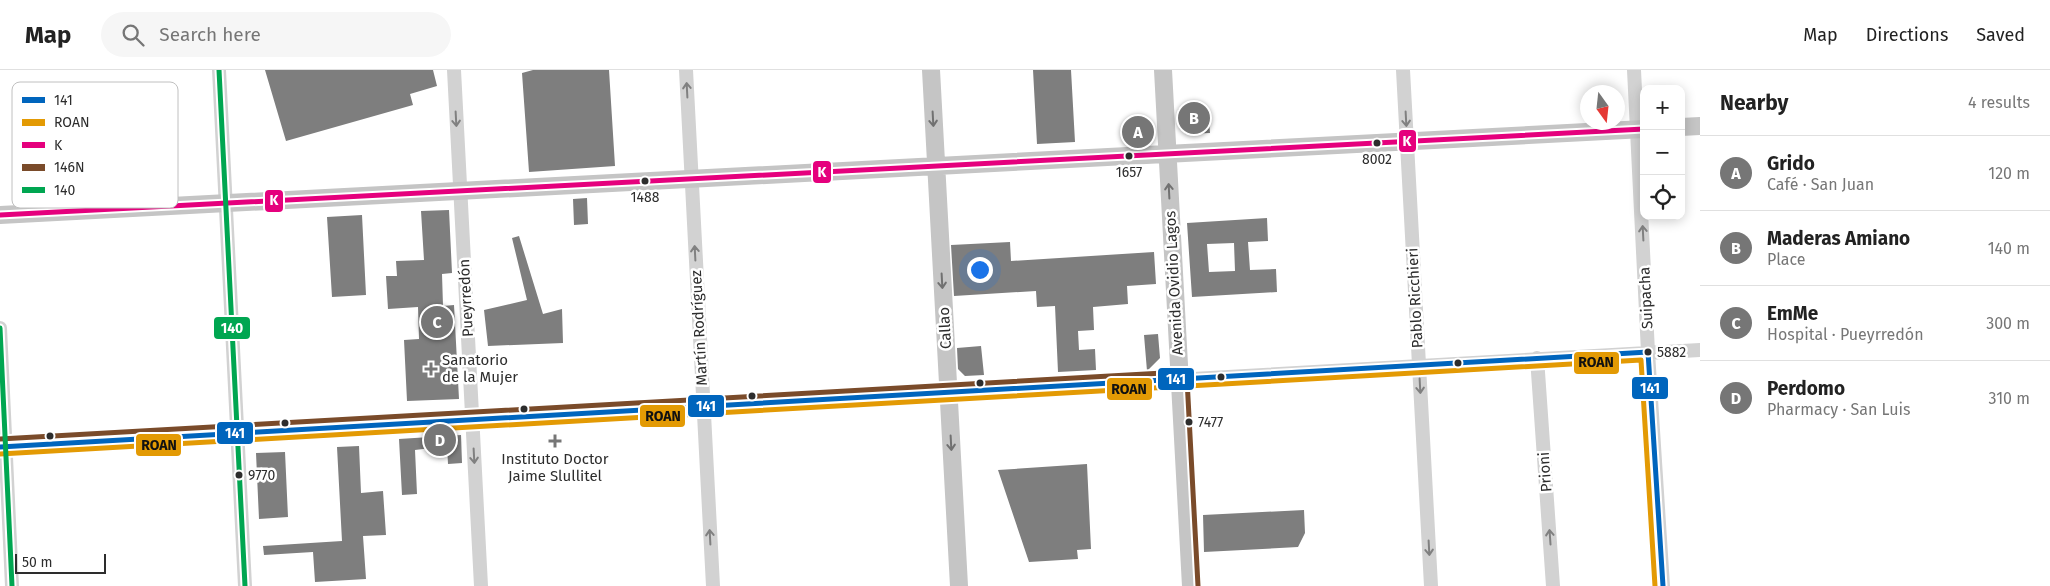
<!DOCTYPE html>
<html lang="en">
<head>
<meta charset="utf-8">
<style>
  :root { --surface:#fff; --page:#f6f6f6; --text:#222; --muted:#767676; --line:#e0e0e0; --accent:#767676 }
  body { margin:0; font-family:"Fira Sans",sans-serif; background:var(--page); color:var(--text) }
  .controls { position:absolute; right:15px; top:15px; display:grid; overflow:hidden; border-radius:10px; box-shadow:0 2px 12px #0003 }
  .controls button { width:45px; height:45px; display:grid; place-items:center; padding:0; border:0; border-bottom:1px solid var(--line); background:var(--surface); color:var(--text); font:25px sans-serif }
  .compass { position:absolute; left:1580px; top:15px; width:45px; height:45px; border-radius:50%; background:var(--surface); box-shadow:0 2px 12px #0003; rotate:165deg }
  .scale { position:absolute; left:15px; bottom:12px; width:91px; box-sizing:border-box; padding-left:5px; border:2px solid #2d2d2d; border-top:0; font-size:14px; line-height:18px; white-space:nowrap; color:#2d2d2d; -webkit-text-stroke:4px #fff; paint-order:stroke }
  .you { position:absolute; left:979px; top:199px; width:18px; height:18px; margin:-12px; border:4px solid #fff; border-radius:50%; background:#1a73e8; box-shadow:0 0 0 8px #1a73e833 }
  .badge { display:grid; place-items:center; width:32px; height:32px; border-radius:50%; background:var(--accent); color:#fff; font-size:16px; font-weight:700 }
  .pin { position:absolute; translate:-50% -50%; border:2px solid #fff; box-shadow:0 1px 5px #0006 }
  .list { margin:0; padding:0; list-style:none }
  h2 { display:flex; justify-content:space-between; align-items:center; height:65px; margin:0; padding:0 20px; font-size:21px }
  h2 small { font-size:16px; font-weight:400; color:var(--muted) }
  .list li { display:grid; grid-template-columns:32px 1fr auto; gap:15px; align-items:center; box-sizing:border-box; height:75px; padding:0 20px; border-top:1px solid var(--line) }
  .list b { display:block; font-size:19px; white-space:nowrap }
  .list p { margin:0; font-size:16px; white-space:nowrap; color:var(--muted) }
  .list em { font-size:16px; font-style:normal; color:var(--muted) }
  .icon { flex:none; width:28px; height:28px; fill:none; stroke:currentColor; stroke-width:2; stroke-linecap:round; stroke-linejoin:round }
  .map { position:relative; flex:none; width:1700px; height:516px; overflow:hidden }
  header { display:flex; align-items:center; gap:30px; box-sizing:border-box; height:70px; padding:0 25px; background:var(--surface); border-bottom:1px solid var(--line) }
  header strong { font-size:24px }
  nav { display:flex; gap:28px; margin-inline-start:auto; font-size:18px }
  .search { width:350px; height:45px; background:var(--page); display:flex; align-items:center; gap:12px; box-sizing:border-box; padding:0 18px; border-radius:28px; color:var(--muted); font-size:19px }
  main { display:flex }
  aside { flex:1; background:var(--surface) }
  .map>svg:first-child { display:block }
  .building { fill:#7e7e7e; fill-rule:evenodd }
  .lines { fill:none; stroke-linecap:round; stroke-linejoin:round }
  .minor { stroke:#d2d2d2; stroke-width:14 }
  .major { stroke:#c5c5c5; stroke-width:18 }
  .bus-1-casing { stroke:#fff; stroke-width:9 }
  .bus-2-casing { stroke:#fff; stroke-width:9 }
  .bus-3-casing { stroke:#fff; stroke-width:9 }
  .bus-4-casing { stroke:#fff; stroke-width:9 }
  .bus-5-casing { stroke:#fff; stroke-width:9 }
  .bus-1 { stroke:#0065bd; stroke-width:5 }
  .bus-2 { stroke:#e39a04; stroke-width:5 }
  .bus-3 { stroke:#e5007d; stroke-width:5 }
  .bus-4 { stroke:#7a4b2a; stroke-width:5 }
  .bus-5 { stroke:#00a651; stroke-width:5 }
  .oneway { stroke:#808080 }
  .oneway2 { stroke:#717171 }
  .bus-dot { fill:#2d2d2d; stroke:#fff; stroke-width:2 }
  .poi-dot { fill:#767676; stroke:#fff; stroke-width:2 }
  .labels { text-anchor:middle; stroke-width:5; stroke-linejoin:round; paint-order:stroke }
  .bus-label { font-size:14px; fill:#2d2d2d; stroke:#fff }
  .street-label { font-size:15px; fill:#2d2d2d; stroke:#fff }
  .poi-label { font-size:15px; fill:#2d2d2d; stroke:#fff; text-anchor:start }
  .key { fill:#fff; stroke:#c0c0c0; stroke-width:1 }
  .key-label { font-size:14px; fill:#2d2d2d }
  .line-badge { stroke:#fff; stroke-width:2 }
  .badge-label { font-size:14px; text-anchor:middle; font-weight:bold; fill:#fff }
  .pale-badge-label { font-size:14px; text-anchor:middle; font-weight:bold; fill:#111 }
</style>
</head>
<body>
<header>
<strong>Map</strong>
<div class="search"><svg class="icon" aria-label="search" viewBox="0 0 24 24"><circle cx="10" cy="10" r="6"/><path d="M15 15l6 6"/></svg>Search here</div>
<nav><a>Map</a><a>Directions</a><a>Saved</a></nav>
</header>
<main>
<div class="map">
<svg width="1700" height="516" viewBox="0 0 1700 516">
  <rect width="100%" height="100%" fill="#fff"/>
  <path class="building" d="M265 0H433L437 16 410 24 413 35 286 71Z
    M533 0H609L615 96 529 102 522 3Z
    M1033 0H1071L1075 72 1037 74Z
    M1208 37 1210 63 1186 64 1179 58 1178 39Z
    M587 128 588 154 574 155 573 129Z
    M449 140 452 203 442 204 443 236 454 235 459 329 407 331 404 270 419 269 418 237 388 239 386 206H397L396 191 424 190 421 141Z
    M362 145 366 225 332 227 327 147Z
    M1267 148 1268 171 1248 172 1250 200 1276 199 1277 222 1192 227 1187 153ZM1234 173 1235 201 1209 202 1207 174Z
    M519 166 543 244 562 239 563 273 488 276 484 240 527 230 512 168Z
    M1010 172 1011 191 1154 182 1156 214 1127 216 1128 234 1093 237 1094 260 1078 261 1079 280 1095 279 1096 300 1058 302 1055 236 1037 237 1036 221 954 226 951 175Z
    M1158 264 1160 288 1147 301 1144 265Z
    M981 276 984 305 965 306 958 299 957 278Z
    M461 365 462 393 448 394 447 376 415 380 417 424 402 425 399 369Z
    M359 376 361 423 383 421 386 465 363 466 366 509 315 512 313 482 264 485 263 476 342 471 337 377Z
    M285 382 288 447 259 449 256 383Z
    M1087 394 1091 479 1077 480 1078 489 1029 492 998 400Z
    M1304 440 1305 463 1298 477 1204 482 1203 445Z"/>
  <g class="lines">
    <path class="minor" d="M219 0 245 516
      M454 0 481 516
      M686 0 713 516
      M1403 0 1431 516
      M1634 0 1648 282 1663 516
      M0 258 12 516
      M1537 288 1553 516
      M0 377 1700 280"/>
    <path class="major" d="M931 0 959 516
      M1163 0 1191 516
      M1681 57 1700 56
      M0 145 1644 59"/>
    <g class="bus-1-casing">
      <path id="bus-1" d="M0 377 1648 282 1663 516"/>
    </g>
    <g class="bus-2-casing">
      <path id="bus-2" d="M0 384 1641 290 1655 516"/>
    </g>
    <g class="bus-3-casing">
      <path id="bus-3" d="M0 145 1644 59"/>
    </g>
    <g class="bus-4-casing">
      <path id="bus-4" d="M0 369 1181 302 1187 309 1198 516"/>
    </g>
    <g class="bus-5-casing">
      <path id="bus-5" d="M219 0 245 516
        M0 258 12 516"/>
    </g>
    <use href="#bus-1" class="bus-1"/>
    <use href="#bus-2" class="bus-2"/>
    <use href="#bus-3" class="bus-3"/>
    <use href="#bus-4" class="bus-4"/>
    <use href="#bus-5" class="bus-5"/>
  </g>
  <defs><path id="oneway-shaft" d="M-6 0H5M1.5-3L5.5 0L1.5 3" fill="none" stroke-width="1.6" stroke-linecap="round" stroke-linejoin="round" transform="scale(1.25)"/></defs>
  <g class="oneway">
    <use href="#oneway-shaft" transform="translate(687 20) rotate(-93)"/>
    <use href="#oneway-shaft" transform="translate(456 49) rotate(87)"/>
    <use href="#oneway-shaft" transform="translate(1406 49) rotate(87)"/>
    <use href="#oneway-shaft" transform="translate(1643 163) rotate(-93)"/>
    <use href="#oneway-shaft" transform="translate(695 183) rotate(-93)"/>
    <use href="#oneway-shaft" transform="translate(1420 316) rotate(87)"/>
    <use href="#oneway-shaft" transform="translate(474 386) rotate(87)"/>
    <use href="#oneway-shaft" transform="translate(710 467) rotate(-93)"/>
    <use href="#oneway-shaft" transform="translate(1550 467) rotate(-94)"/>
    <use href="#oneway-shaft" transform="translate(1429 478) rotate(87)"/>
  </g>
  <g class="oneway2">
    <use href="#oneway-shaft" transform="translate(933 49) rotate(87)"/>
    <use href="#oneway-shaft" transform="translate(1169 121) rotate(-93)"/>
    <use href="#oneway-shaft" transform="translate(942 211) rotate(87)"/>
    <use href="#oneway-shaft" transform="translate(951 373) rotate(87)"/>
  </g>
  <g class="bus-dot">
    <circle cx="1377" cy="73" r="4.5"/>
    <circle cx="1129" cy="86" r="4.5"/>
    <circle cx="645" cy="111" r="4.5"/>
    <circle cx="1648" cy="282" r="4.5"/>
    <circle cx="1458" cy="293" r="4.5"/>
    <circle cx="1221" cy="307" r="4.5"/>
    <circle cx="980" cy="313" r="4.5"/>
    <circle cx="752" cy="326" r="4.5"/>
    <circle cx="524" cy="339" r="4.5"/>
    <circle cx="1189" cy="352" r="4.5"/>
    <circle cx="285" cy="353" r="4.5"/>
    <circle cx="50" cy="366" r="4.5"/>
    <circle cx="239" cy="405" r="4.5"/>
  </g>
  <g class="poi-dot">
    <path d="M428.5 291.5h5v5h5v5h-5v5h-5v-5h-5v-5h5z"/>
    <path d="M552.5 363.5h5v5h5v5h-5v5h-5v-5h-5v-5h5z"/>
  </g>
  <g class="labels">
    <g class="bus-label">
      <text x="1377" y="94">8002</text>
      <text x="1129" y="107">1657</text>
      <text x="645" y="132">1488</text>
      <text x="1657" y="287" text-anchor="start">5882</text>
      <text x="1198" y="357" text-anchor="start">7477</text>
      <text x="248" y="410" text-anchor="start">9770</text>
    </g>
    <g class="street-label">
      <text transform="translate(1174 213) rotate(-93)" y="5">Avenida Ovidio Lagos</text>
      <text transform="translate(466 228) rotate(-93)" y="5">Pueyrredón</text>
      <text transform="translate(1415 228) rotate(-93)" y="5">Pablo Ricchieri</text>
      <text transform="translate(1646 228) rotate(-93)" y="5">Suipacha</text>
      <text transform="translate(699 258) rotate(-93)" y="5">Martín Rodríguez</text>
      <text transform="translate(945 258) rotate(-93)" y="5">Callao</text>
      <text transform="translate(1545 402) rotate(-94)" y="5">Prioni</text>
    </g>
    <g class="poi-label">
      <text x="442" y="295">Sanatorio<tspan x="442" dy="17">de la Mujer</tspan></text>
      <text x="555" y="394" text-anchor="middle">Instituto Doctor<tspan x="555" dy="17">Jaime Slullitel</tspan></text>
    </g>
  </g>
  <rect x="12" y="12" width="166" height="126" rx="8" class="key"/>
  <rect x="22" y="27" width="23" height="6" fill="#0065bd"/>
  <rect x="22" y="49" width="23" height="7" fill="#e39a04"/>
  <rect x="22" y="72" width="23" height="6" fill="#e5007d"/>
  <rect x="22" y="94" width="23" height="7" fill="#7a4b2a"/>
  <rect x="22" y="117" width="23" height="6" fill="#00a651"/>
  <g class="key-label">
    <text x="54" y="35">141</text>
    <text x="54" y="57">ROAN</text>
    <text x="54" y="80">K</text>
    <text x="54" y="102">146N</text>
    <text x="54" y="125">140</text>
  </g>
  <g class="line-badge">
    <rect x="1398" y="59" width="19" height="24" rx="5" fill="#e5007d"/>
    <rect x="812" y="90" width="20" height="24" rx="5" fill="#e5007d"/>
    <rect x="264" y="119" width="20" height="24" rx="5" fill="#e5007d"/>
    <rect x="213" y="246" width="38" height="24" rx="5" fill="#00a651"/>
    <rect x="1573" y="281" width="47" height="24" rx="5" fill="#e39a04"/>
    <rect x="1157" y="297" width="38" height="24" rx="5" fill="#0065bd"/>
    <rect x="1631" y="306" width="38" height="24" rx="5" fill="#0065bd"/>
    <rect x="1106" y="307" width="47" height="24" rx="5" fill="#e39a04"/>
    <rect x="687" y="324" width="38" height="24" rx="5" fill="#0065bd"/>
    <rect x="639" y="334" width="47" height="24" rx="5" fill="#e39a04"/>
    <rect x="216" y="351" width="38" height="24" rx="5" fill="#0065bd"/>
    <rect x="135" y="363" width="47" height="24" rx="5" fill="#e39a04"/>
  </g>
  <g class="badge-label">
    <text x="1407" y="76">K</text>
    <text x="822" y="107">K</text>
    <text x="274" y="135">K</text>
    <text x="232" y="263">140</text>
    <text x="1176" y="314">141</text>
    <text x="1650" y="323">141</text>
    <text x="706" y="341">141</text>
    <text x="235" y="368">141</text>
  </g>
  <g class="pale-badge-label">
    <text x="1596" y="297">ROAN</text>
    <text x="1129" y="324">ROAN</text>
    <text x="663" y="351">ROAN</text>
    <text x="159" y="380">ROAN</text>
  </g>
</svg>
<div class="controls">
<button>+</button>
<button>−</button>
<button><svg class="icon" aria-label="locate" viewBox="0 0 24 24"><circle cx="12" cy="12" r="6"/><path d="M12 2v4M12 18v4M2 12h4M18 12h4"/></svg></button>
</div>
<svg class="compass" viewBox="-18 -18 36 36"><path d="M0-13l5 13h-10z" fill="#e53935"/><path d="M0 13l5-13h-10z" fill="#767676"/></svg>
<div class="scale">50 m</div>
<div class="you"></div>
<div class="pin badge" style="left:1138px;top:62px">A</div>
<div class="pin badge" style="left:1194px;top:48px">B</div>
<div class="pin badge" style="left:437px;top:252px">C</div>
<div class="pin badge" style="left:440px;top:370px">D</div>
</div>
<aside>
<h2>Nearby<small>4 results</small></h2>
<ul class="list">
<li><span class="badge">A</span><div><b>Grido</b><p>Café · San Juan</p></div><em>120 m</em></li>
<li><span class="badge">B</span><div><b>Maderas Amiano</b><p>Place</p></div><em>140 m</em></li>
<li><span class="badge">C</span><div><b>EmMe</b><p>Hospital · Pueyrredón</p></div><em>300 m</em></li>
<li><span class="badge">D</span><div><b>Perdomo</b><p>Pharmacy · San Luis</p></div><em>310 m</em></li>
</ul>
</aside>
</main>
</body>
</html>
